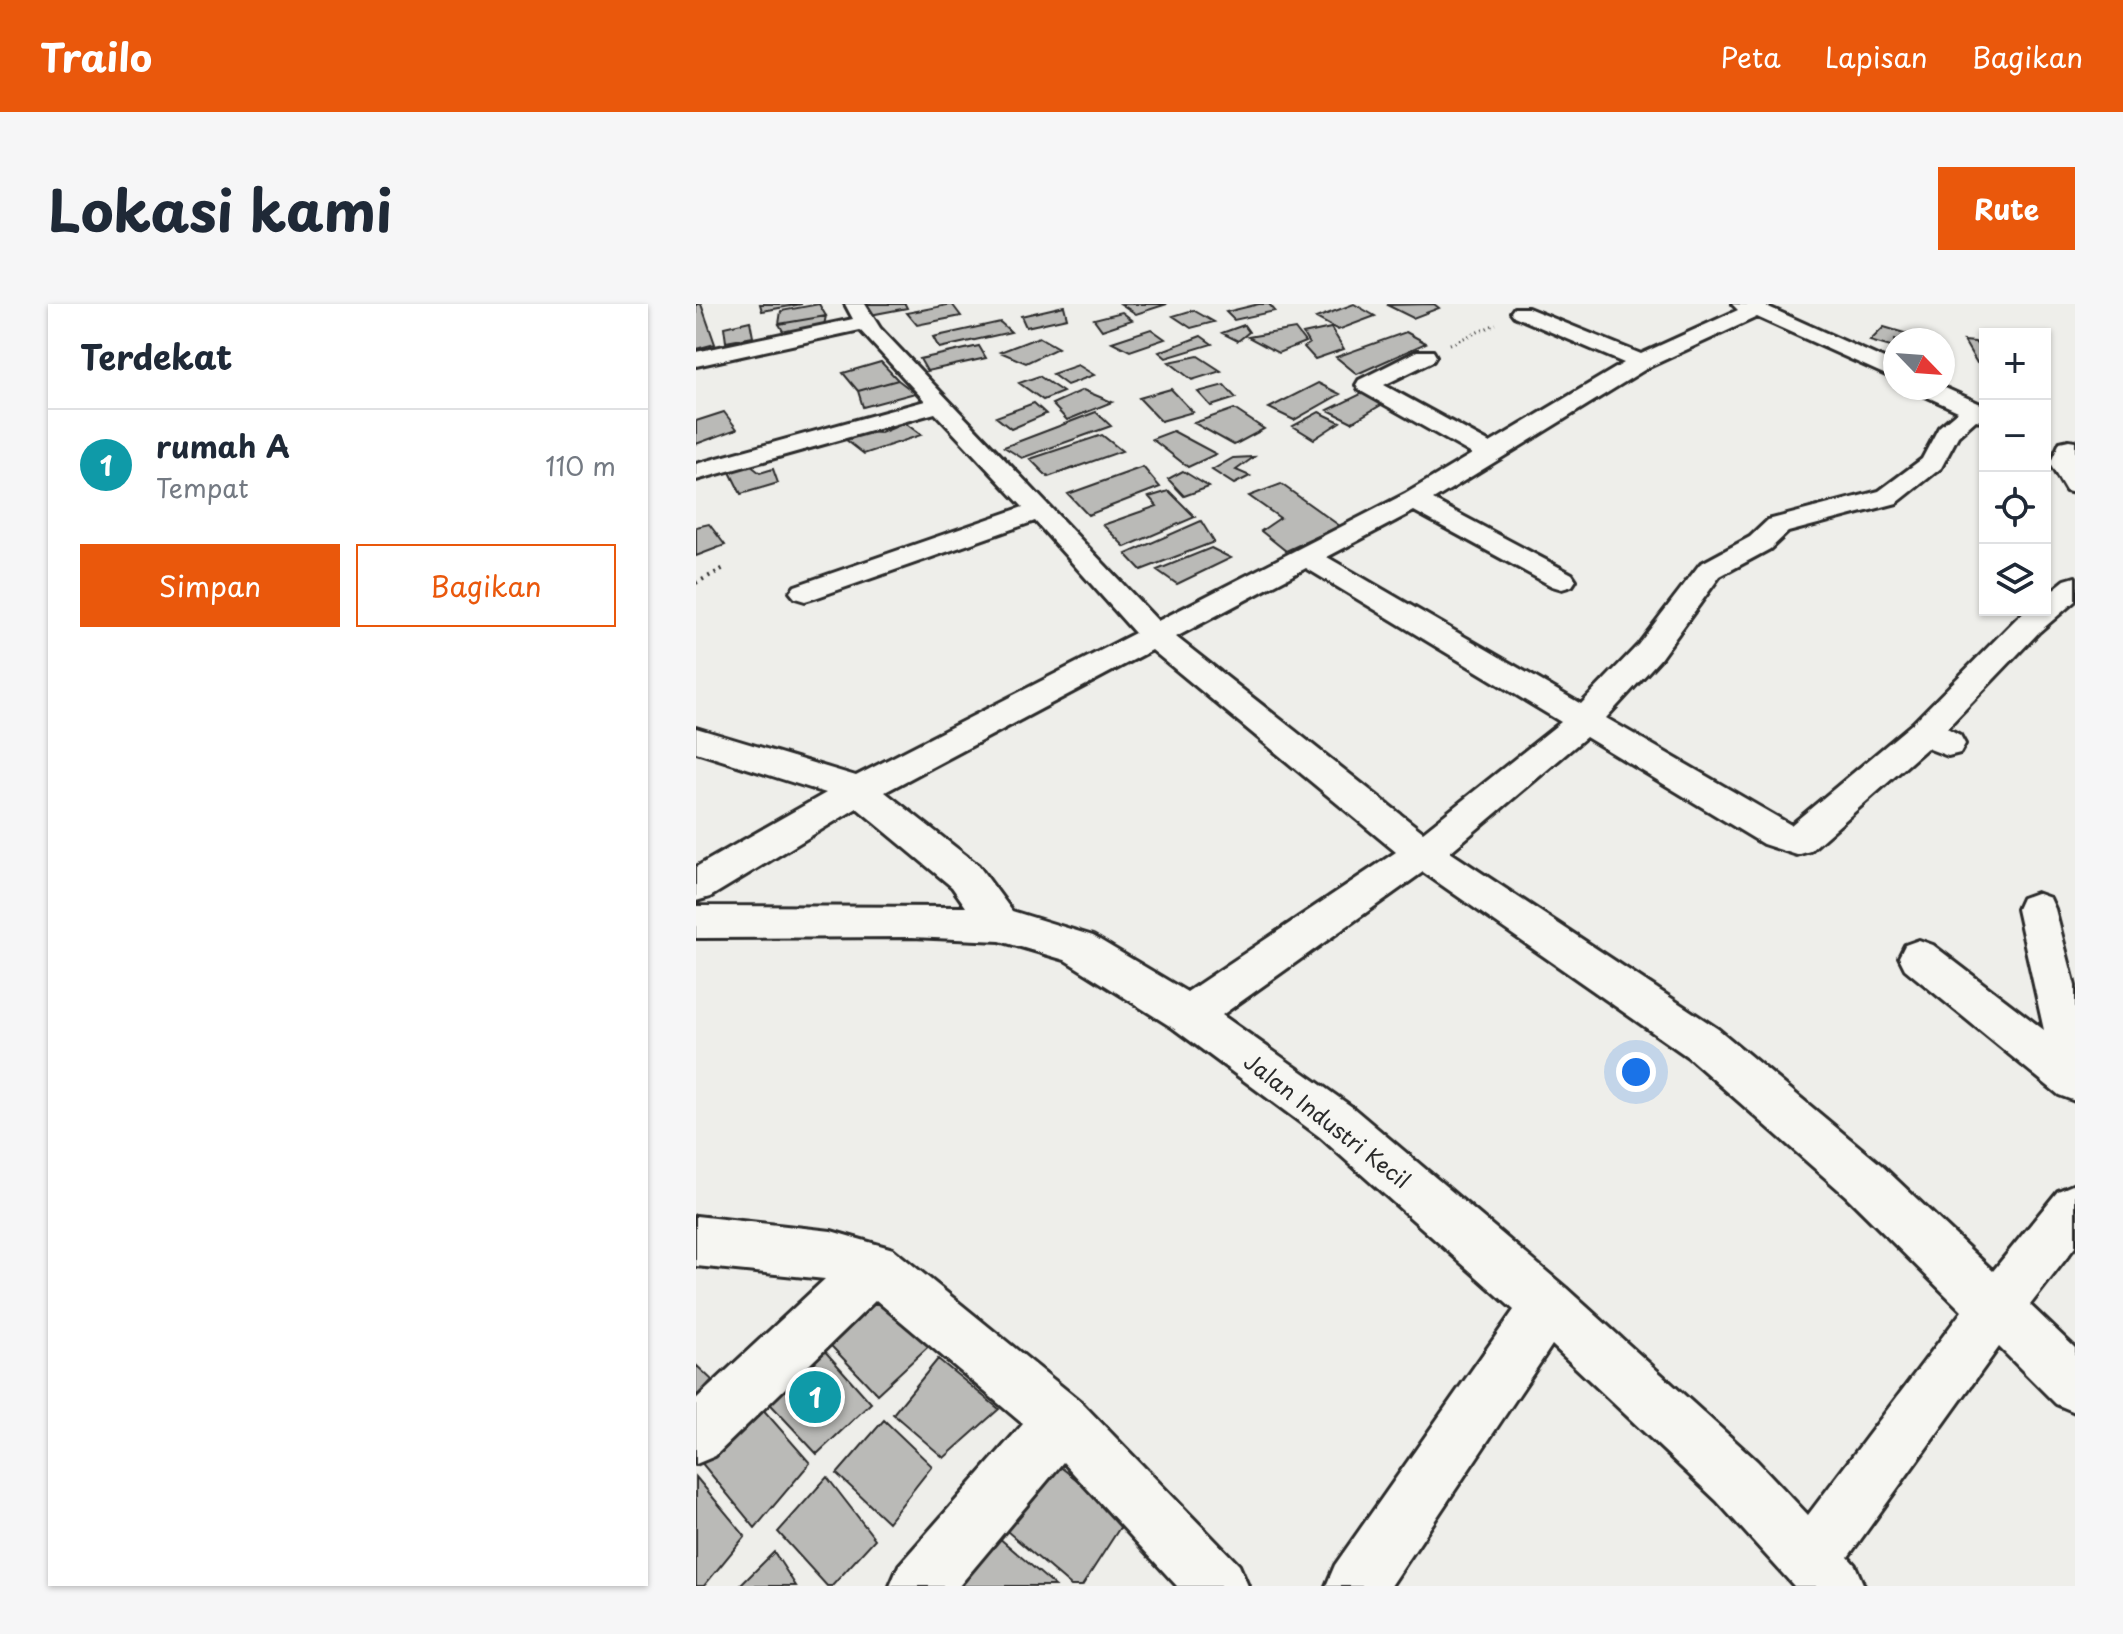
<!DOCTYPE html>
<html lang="id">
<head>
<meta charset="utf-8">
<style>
  :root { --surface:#fff; --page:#f6f6f7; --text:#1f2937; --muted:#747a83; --line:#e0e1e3; --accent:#ea580c }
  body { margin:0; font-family:"Playpen Sans",sans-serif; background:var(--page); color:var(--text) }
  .controls { position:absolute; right:24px; top:24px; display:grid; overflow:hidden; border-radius:0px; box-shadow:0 2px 6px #0004 }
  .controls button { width:72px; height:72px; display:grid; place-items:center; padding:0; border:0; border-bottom:2px solid var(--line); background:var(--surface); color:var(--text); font:40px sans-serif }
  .compass { position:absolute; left:1187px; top:24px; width:72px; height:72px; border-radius:50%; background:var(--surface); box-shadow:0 2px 6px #0004; rotate:115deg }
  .you { position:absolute; left:940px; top:768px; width:28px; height:28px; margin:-20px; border:6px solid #fff; border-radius:50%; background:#1a73e8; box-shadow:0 0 0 12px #1a73e833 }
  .badge { display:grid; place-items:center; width:52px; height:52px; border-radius:50%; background:var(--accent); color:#fff; font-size:26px; font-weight:700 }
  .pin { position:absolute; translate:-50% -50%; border:4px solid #fff; box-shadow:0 2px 8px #0006 }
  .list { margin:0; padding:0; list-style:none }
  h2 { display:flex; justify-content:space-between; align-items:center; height:104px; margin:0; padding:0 32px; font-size:34px }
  h2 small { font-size:26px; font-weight:400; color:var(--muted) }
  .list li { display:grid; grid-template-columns:52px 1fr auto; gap:24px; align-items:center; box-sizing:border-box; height:112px; padding:0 32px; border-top:2px solid var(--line) }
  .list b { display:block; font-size:30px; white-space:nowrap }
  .list p { margin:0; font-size:26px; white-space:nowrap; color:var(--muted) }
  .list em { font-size:26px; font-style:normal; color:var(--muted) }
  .actions { display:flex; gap:16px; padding:24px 32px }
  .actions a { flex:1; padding:18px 0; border:2px solid var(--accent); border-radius:0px; text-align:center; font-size:28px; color:var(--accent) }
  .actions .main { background:var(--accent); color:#fff }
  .icon { flex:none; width:44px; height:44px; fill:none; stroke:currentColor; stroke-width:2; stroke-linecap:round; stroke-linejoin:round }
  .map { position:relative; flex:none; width:1379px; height:1282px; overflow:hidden; border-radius:0px }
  header { display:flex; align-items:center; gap:48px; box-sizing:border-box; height:112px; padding:0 40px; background:var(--accent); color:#fff }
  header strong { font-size:38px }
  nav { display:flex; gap:44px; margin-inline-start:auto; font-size:28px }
  .intro { display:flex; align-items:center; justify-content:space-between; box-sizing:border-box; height:192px; padding:0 48px }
  h1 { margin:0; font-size:56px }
  .button { padding:20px 36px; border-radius:0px; background:var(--accent); color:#fff; font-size:28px; font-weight:700 }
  main { display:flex; gap:48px; padding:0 48px }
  aside { flex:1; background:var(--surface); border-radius:0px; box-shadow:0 2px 6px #0004 }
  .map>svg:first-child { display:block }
  .building { fill:#babab7; stroke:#2b2b2b; stroke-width:2 }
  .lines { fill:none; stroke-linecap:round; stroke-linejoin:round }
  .minor-casing { stroke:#2b2b2b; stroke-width:6 }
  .path-far1 { stroke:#2b2b2b; stroke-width:3; stroke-dasharray:1 4; stroke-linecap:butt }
  .path { stroke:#2b2b2b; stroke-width:4; stroke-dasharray:2 5; stroke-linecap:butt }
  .minor { fill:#f6f6f2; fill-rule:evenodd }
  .labels { text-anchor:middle; stroke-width:6; stroke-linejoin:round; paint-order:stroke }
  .street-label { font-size:22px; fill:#2b2b2b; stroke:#f6f6f2 }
</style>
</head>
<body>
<header>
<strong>Trailo</strong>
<nav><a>Peta</a><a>Lapisan</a><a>Bagikan</a></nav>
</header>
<div class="intro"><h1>Lokasi kami</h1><a class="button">Rute</a></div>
<main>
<aside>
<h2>Terdekat<small></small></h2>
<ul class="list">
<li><span class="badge" style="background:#0f9aa8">1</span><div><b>rumah A</b><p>Tempat</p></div><em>110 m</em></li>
</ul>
<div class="actions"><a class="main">Simpan</a><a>Bagikan</a></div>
</aside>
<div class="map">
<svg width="1379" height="1282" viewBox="0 0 1379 1282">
  <rect width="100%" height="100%" fill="#eeeeea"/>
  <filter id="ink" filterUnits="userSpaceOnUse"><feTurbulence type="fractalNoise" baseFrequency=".0125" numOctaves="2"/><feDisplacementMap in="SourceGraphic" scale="16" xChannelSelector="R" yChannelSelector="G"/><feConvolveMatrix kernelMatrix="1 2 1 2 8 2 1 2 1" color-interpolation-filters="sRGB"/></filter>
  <g filter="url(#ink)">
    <path class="building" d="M0 0H5L19 40 0 45Z
      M64 0H106L66 7Z
      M123 0 130 12 83 20 85 7Z
      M171 0H209L211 4 174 11Z
      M256 0 265 12 221 21 211 9Z
      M425 0H471L440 10Z
      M563 0H573L579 7 538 16 530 8Z
      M658 0 679 12 642 26 620 14Z
      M738 0 743 4 717 14 691 1Z
      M368 2 371 14 330 23 325 12Z
      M497 6 518 18 495 24 477 12Z
      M426 8 436 16 406 26 398 15Z
      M130 12 128 21 88 29 83 20Z
      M54 17 57 33 30 38 28 23Z
      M304 18 315 28 243 44 237 33Z
      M548 21 553 28 542 37 526 29Z
      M1188 23 1215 31 1209 36H1199L1198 44 1174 37Z
      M635 24 648 45 619 55 608 43 613 40 607 30Z
      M455 25 469 35 434 47 416 38Z
      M599 25 609 38 582 49 552 33Z
      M710 28 730 39 661 70 640 53Z
      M505 32 516 40 470 54 463 48Z
      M343 33 362 44 330 59 304 48Z
      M1268 37 1279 38 1289 50V60L1281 59Z
      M283 42 290 54 231 67 224 55Z
      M502 52 525 67 496 76 473 58Z
      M185 58 202 76 162 87 147 69Z
      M382 61 398 71 371 81 356 70Z
      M343 72 367 88 347 96 323 79Z
      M202 76 219 89 167 103 162 87Z
      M622 79 644 90 598 116 573 104Z
      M528 81 540 94 515 102 502 88Z
      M475 85 497 108 465 117 443 94Z
      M387 86 416 98 371 116 356 100Z
      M669 88 690 98 656 118 632 106Z
      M338 99 350 110 315 125 300 113Z
      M538 105 568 125 538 141 498 119Z
      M28 108 41 125 0 140V117Z
      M400 108 415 122 326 154 308 143Z
      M623 108 644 118 618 135 597 122Z
      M209 119 225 131 168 150 149 135 168 128 185 129Z
      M477 127 520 150 492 163 456 135Z
      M406 131 426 147 352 173 334 155Z
      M558 153 540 166 554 172 538 180 516 166 537 154Z
      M54 161 64 169 77 165 82 179 45 190 34 168Z
      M447 163 464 183 392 211 372 190Z
      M487 167 513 183 488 192 472 175Z
      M585 180 644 222 590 247 565 227 584 214 553 192Z
      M473 187 499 213 429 243 407 221 461 202 453 193Z
      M505 217 518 238 445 266 430 250Z
      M13 220 29 241 0 252V223Z
      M515 244 535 254 481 280 461 266Z
      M174 979 237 1038 181 1090 121 1027Z
      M119 1036 175 1099 121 1150 63 1088Z
      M242 1055 303 1105 248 1154 197 1110Z
      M0 1061 16 1076 0 1093Z
      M57 1094 114 1159 59 1224 0 1152Z
      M188 1116 236 1162 192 1218 141 1170Z
      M358 1158 430 1214 386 1282H375L305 1222Z
      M0 1173 49 1232 8 1282H0Z
      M131 1173 179 1235 136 1282H131L82 1228Z
      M302 1233 359 1282H259Z
      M78 1248 100 1282H44Z"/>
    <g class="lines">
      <g class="minor-casing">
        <path id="minor" d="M149 0H169L184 24 462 317 709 190 776 150 663 86 660 81 663 76 721 47H737L740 52 737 57 688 81 794 139 928 59 818 12 815 8 818 4H832L945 50 1042 6 1036 0 1068 1 1199 60V75L1061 13 953 63 737 196 876 270 880 276 876 282 866 285 856 282 718 207 631 253 885 400 942 341 1004 260 1054 233 1072 216 1183 187 1226 155 1243 123 1262 107 1223 89 1219 84 1247 83 1289 102V118L1280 116 1262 132 1245 164 1201 199 1092 228 1074 245 1024 272 964 355 910 414 1095 521 1217 419 1321 314 1331 306H1349V292L1369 276 1379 273V297L1343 328 1251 424 1264 431 1269 440 1264 449 1252 452 1231 444 1114 547 1101 551 1067 540 890 433 754 548 1022 725 1184 860 1297 967 1362 887 1379 880V943L1334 1001 1379 1044V1108L1360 1100 1303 1043 1152 1253 1159 1261 1168 1282H1098L1021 1197 856 1041 695 1282H630L639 1261 818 1006 624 833 477 724 369 656 304 637 216 633 0 634V602L270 603 256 583 161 504 14 593 0 597V563L130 489 0 448V424L160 472 439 329 339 217 119 294 109 297 99 294 94 288 99 282 327 203 239 109 0 176V160L229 97 164 26 0 62V48L157 15ZM610 264 865 418 727 528 480 333ZM456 346 700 548 491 688 397 632 316 607 282 561 189 488ZM727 568 992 753 1150 892 1266 1007 1112 1211 1061 1157 870 984 656 803 526 711Z
          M1373 136 1379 137V189L1370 187 1354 160 1364 138Z
          M1340 589 1354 594 1359 605 1379 682V797L1363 791 1209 665 1203 653 1209 641 1223 636 1237 641 1348 726 1321 605 1326 594Z
          M0 912 135 927 197 945 385 1098 543 1261 552 1282H481L367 1158 263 1282H194L203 1261 327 1120 180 996 19 1152 0 1160V1095L129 975 0 962Z"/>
      </g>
      <path class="path-far1" d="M754 40 800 20"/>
      <path class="path" d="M0 279 30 263"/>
      <use href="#minor" class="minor"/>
    </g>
  </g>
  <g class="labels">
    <g class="street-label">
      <text transform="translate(631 817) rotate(38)" y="8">Jalan Industri Kecil</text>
    </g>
  </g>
</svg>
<div class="controls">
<button>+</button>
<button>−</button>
<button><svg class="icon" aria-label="locate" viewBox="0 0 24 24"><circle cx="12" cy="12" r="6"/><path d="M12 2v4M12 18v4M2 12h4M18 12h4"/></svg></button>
<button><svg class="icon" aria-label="layers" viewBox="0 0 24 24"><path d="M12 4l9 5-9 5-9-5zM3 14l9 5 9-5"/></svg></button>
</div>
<svg class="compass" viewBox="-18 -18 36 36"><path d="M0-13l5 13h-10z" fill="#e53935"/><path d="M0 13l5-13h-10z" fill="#747a83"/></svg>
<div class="you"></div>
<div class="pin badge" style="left:119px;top:1093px;background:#0f9aa8">1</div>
</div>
</main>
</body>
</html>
